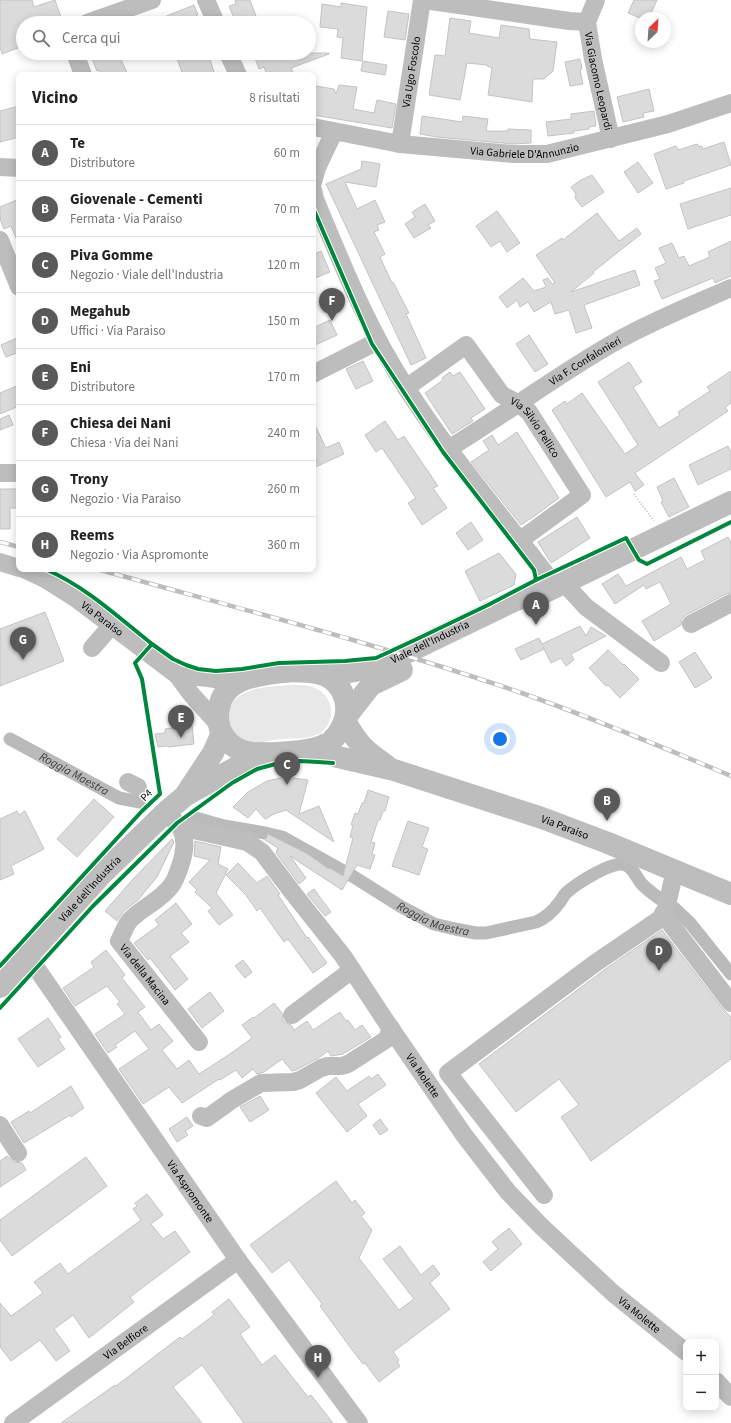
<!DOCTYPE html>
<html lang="it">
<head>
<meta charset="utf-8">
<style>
  :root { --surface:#fff; --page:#f6f6f6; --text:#222; --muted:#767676; --line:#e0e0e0; --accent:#595959 }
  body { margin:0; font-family:"Source Sans 3",sans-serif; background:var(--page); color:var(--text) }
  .controls { position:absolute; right:12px; bottom:12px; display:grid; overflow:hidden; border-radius:8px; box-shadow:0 2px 10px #0003 }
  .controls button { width:36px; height:36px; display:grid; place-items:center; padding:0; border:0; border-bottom:1px solid var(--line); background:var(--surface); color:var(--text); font:20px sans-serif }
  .compass { position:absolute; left:635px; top:12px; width:36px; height:36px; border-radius:50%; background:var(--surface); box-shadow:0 2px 10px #0003; rotate:25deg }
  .you { position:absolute; left:500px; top:739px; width:14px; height:14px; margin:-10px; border:3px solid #fff; border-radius:50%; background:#1a73e8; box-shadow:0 0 0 6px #1a73e833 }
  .badge { display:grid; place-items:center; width:26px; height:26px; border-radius:50%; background:var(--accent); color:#fff; font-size:13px; font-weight:700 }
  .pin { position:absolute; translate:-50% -33px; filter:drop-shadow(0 1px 2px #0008) }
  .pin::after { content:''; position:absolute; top:21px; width:14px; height:12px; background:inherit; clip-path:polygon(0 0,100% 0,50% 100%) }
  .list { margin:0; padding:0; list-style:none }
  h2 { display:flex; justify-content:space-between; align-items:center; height:52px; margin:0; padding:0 16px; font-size:17px }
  h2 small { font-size:13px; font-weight:400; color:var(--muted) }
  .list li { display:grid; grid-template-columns:26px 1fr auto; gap:12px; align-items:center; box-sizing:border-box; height:56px; padding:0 16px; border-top:1px solid var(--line) }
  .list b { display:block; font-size:15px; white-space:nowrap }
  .list p { margin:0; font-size:13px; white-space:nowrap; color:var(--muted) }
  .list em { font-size:13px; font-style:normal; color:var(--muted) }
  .icon { flex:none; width:22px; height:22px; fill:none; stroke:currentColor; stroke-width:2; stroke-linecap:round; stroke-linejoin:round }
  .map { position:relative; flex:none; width:731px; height:1423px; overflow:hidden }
  .search { position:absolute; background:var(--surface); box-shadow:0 2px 10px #0003; left:16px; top:16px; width:300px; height:44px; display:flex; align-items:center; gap:10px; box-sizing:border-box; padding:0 14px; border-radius:22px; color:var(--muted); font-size:15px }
  .panel { position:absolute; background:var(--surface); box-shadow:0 2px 10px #0003; left:16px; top:72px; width:300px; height:500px; border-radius:8px }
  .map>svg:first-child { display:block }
  .green { fill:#e8e8e8 }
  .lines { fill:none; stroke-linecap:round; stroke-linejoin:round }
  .canal { stroke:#bababa; stroke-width:13 }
  .building { fill:#dbdbdb; stroke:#c3c3c3 }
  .path { stroke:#c2c2c2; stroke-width:2; stroke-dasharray:1 2; stroke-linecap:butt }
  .minor { stroke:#bdbdbd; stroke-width:18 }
  .major { stroke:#bdbdbd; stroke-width:22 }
  .rail-casing { stroke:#bdbdbd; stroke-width:4.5 }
  .rail { stroke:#fff; stroke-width:3; stroke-dasharray:9; stroke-linecap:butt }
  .cycleway-casing { stroke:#fff; stroke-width:6 }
  .cycleway { stroke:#00873e; stroke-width:4 }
  .labels { text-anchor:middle; stroke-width:3; stroke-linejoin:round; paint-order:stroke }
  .street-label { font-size:11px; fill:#000; stroke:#fff }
  .water-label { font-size:12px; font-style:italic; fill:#3d3d3d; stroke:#fff }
</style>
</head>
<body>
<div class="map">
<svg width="731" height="1423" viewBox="0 0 731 1423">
  <rect width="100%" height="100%" fill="#fff"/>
  <path class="green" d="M290 685C299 685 310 684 317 689 335 698 336 724 319 734 316 735 312 736 310 737 301 739 291 738 282 739 274 739 260 744 252 743 245 742 238 738 234 732 232 729 229 725 228 722 227 718 228 713 229 710 237 686 270 687 290 685Z"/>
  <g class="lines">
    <g class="canal">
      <path id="s1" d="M10 739 119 798 140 802"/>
      <path id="s2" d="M192 817 224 826 265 833 282 837 354 877 400 906 434 924 455 929 476 933H486L536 922C546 918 553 911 559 903 562 899 564 895 566 893 576 884 614 859 626 865 633 868 637 878 641 883 647 890 654 894 660 899"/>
      <path d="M674 908 690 923 731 974"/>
    </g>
  </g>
  <path class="building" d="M0 0H32L34 7 55 0 63 23H23V46L2 54 0 47Z
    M235 0H250L256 16 236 23 229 6 236 4Z
    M634 0H657L649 18H640L628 13Z
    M341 3 367 7 362 61 341 58 343 38 337 37 338 29 320 27 322 4 341 7Z
    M194 5 198 15H196L199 23H149Z
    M388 11 409 14 405 40 384 37Z
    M450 18 471 21 469 33 499 38 501 25 529 29 530 39 557 42 553 71 544 79H533L532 102 488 95 492 68 487 66V65L467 63 460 100 429 95 435 55 445 56Z
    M92 53H118L128 75H102L99 70 97 71 92 59 94 57Z
    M175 53H208L215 75H183Z
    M253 53H329V54L291 68 294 75H267L264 67 259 69Z
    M580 59 582 69 580 70 583 84 570 86 565 62Z
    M363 61 387 65 385 75 361 71Z
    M339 85 357 87 353 109 374 113 377 100 396 104 392 128 313 115V91H315L316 86 334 89 336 94Z
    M649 89 654 111 643 113 644 117 623 122 617 97Z
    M19 106V137L0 142V111Z
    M594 111 596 126 589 127V129L574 131V133L548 136 546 122 571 119V114Z
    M422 116 462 122 463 116 488 119 486 131H508V129L531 130V143L513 144 437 137 420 134Z
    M724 142 731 165 684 181V183L666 189 654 154 676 146 678 150 697 144 699 147 702 146 703 149Z
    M362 161 380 164 376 187 345 182 357 209 375 200 385 222 377 225 379 230 374 232 385 254 380 257 392 283 393 282 409 313 406 314 426 358 411 365 326 184 361 169Z
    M638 162 653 183 638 193 624 172Z
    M592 175 604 192 582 207 575 198 576 194 571 187 581 180Z
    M731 188V215L688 229 680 204Z
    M19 199V245L11 226 4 229 0 219V207Z
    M425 204 435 221 428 225 431 228 414 238 405 224 415 217 412 212Z
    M497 211 520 243 507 252 500 241 491 247 476 226Z
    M597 213 619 241 637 228 641 234 593 272 594 273 571 292 635 270 640 285 584 305 592 328 576 333 569 310 555 314 551 302 534 312 528 302 520 307 517 300 507 308 499 297 523 278 534 291 546 287 543 280 548 278 552 284 555 283 536 255 562 238 563 240Z
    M731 241V276L715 283 713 278 662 299 654 281 660 279 655 268 666 263 659 248 672 243 679 258 684 256 689 266 710 257 708 252Z
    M321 251 330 272 313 279V255Z
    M330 320 337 335 313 346V328Z
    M529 335 548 364 535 372 516 344Z
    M17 338 19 344V352L6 357 1 345Z
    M363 361 373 381 356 389 346 369Z
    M629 362 642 382 633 387 659 428 680 415 678 412 710 391 707 387 731 371V403L725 407 728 411 635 473 644 485 635 491 630 482 606 497 552 410 565 401 567 404 582 393 625 454 638 445 598 382Z
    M450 372 453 376 460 372 485 409 471 418 473 421 452 434 425 393 443 380 442 378Z
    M19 385V406L0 414V393Z
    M9 415 13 425 0 430V419Z
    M313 421 326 448 339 442 344 454 313 468Z
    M385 421 398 440 404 436 438 486 433 488 447 508 422 525 408 503 416 498 382 448 376 452 365 435Z
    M517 432 559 498 533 517 521 525 471 462 489 450 483 441 492 435 498 445Z
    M728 446 731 452V469L698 485 689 465Z
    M674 478 689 507 669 517 661 502 663 501 657 487Z
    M0 489H19V506H17V508H10V529H0Z
    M577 517 590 538 551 563 538 542Z
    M471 522 483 540 468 550 456 533Z
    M728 537 731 543V593L726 594 686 615 682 619 681 625 654 641 642 621 671 604 660 582 646 589 644 585 615 604 602 584 618 574 626 586 681 557 687 569 705 560 701 551Z
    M499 553 516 574 514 585 480 601 465 571Z
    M45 612 64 661 0 686V629Z
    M580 626 586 636 591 627 606 636 571 654 574 660 566 666 561 658 551 663 543 647 544 649 521 660 515 649 539 638 542 644Z
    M608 650 623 665 624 664 639 679 620 698 608 685 606 686 589 668Z
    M695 652 712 678 695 688 679 662Z
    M192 725 194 744 168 747 167 746 158 747 155 734 165 733V729Z
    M285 777 308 780 299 814 319 806 334 842 286 810 274 814 265 819 256 809 248 818 233 807 248 792 267 781Z
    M368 790 389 797 385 811H383L380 820H378L371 842 375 843 372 854 375 855 370 869 357 865 342 890 290 856 306 878 299 884 276 853 278 848 265 840 268 834 306 853 329 869 330 868 343 876 353 838 350 837 353 825H351L355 813 358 814 362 803H364Z
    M94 799 114 817 77 857 57 839Z
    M17 811 19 815 25 811 44 849 11 866 14 874 0 880V819Z
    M408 821 429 828 422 847 428 849 419 875 392 866Z
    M172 839 174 842 157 877 138 900 124 911 117 921 105 911 134 878Z
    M195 841 221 847 218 864 228 869 216 893 233 915 219 925 208 911 212 908 195 892 197 890 189 882 210 860 194 856Z
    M238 863 257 883 267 876 280 894 278 895 307 938 308 937 327 963 313 973 288 939 284 942 260 908 257 911 245 894 226 875Z
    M314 889 331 912 325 916 307 894Z
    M176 903 192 924 181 933 189 942 170 956 188 979 175 990 150 958 148 960 134 943 159 925 155 920Z
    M662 930 723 1009 731 1017V1059L591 1161 561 1117 579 1105 559 1079 516 1112 479 1064 604 970Z
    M106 950 125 975 122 978 145 1007 138 1012 151 1030 159 1024 173 1041 162 1050 177 1069 189 1060 199 1074 230 1054 252 1038 242 1025 253 1017 254 1018 274 1003 282 1013 283 1021 291 1025 294 1030 307 1021 313 1030 340 1012 346 1021 348 1020 355 1030 362 1025 371 1037 343 1054 331 1056 328 1051 320 1057 296 1070 292 1071 282 1059 264 1072 257 1074 253 1069 242 1078 236 1070 220 1080 219 1079 182 1103 169 1087 143 1104 119 1069 149 1049 135 1031 115 1045 117 1047 108 1053 95 1034 125 1014 117 1004 120 1002 107 986 75 1006 63 988 94 967 91 962Z
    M243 960 252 972 245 978 235 966Z
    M210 992 224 1011 202 1028 188 1009Z
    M48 1018 61 1037 58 1039 65 1049 38 1067 18 1039Z
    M378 1074 386 1085 358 1104 367 1116 347 1132 316 1093 336 1077 347 1091 369 1076 371 1079Z
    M71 1086 84 1108 71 1117 70 1115 24 1143 11 1122 29 1111 30 1113Z
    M260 1096 269 1110 250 1122 240 1107Z
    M187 1117 193 1126 185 1131 188 1135 177 1142 169 1129Z
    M380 1119 388 1130 380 1135 373 1125Z
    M7 1156 14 1162 22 1163 26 1170 0 1187V1161Z
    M86 1157 107 1186 12 1256 0 1240V1220Z
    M336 1181 352 1203 355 1200 365 1213 361 1216 372 1230 359 1258 399 1310 414 1299 383 1259 400 1246 421 1275 433 1265 440 1274 430 1283 450 1309 393 1352 399 1360 397 1362 400 1366 379 1382 365 1363 363 1364 350 1347 320 1306 322 1304 289 1260 272 1273 250 1245Z
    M147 1194 163 1215 151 1224 163 1239 175 1231 190 1252 130 1297 134 1302 89 1338 73 1315 54 1329 70 1351 56 1361 40 1340 11 1361 0 1347V1303L11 1316 43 1293 34 1282 60 1263 68 1274 141 1220 133 1209 137 1206 135 1203Z
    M509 1228 522 1244 491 1271 483 1262 498 1249 492 1242Z
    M229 1299 250 1327 240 1334 262 1365 275 1355 308 1397 311 1395 333 1423H244L202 1365 173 1387 202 1423H61L115 1385 116 1386 180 1337 182 1339 214 1315 212 1312Z"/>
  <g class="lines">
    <path class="path" d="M634 494 654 521"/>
    <g class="minor">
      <path d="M206 0 216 23"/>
      <path d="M424 0 569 21 587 22"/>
      <path id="s3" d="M596 0 587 22 593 59 611 139"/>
      <path d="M87 23 152 0"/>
      <path d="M75 53 83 75"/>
      <path d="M228 53 238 75"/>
      <path id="s4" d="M313 127 400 144 513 154H547L668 124 731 103"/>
      <path id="s5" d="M400 144 422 0"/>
      <path d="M0 167 19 168"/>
      <path d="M313 182 317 168 334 132"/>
      <path d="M313 190 315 199C342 264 368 330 407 389 452 459 506 521 556 587"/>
      <path d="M0 240 19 287"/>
      <path d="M313 374 378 341"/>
      <path id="s6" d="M406 388 466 345 502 395 518 403 529 412 582 495 519 541"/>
      <path id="s7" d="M448 449C504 415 557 375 615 342 652 321 692 305 731 288"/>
      <path d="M0 473H19"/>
      <path d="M0 562 19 568"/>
      <path id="s8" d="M24 569 45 579 78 600 177 675 191 694 218 724"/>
      <path d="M564 583 586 607 661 663"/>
      <path d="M691 624 731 603"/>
      <path d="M92 648 112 625"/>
      <path d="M177 675 208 678 236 682"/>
      <path d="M128 782 138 787"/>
      <path id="s9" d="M166 812 180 827 247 842 262 852 293 893 343 956 383 1017 464 1135 508 1192 542 1227 614 1294 686 1352"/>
      <path id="s10" d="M180 827C186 838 185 848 182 860 179 869 177 878 171 886 161 900 143 907 131 919 125 925 123 934 119 941L199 1042"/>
      <path d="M663 914 731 1003"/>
      <path id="s11" d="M28 956 238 1260 359 1423"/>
      <path d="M292 1015 352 970"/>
      <path d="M201 1116 207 1118 232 1100 261 1083 293 1082 300 1080 321 1068 328 1066H342L348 1064 387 1039 391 1028"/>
      <path d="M0 1125 18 1153"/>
      <path d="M544 1195 448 1073 594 964 660 919 666 909 675 870"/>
      <path d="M716 1381 731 1397"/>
      <path id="s12" d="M13 1423 238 1260"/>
    </g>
    <g class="major">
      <path d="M291 671C302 672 314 671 324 675 345 684 352 709 341 728 339 731 337 736 334 738 332 741 328 744 324 745 310 752 258 756 243 751 232 747 224 739 220 729 218 722 217 715 219 708 224 675 264 675 291 671Z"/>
      <path id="s13" d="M312 672H350L377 667 518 599 543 593 731 502"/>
      <path d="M346 717 371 685 402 670"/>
      <path d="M345 721C358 744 364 750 386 765"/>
      <path id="s14" d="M313 749 338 757 394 770 542 818 608 843 731 894"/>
      <path d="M186 794 213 753 222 733"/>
      <path id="s15" d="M0 987 103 873 167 811 186 795 262 753"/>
    </g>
    <g class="rail-casing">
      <path id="rail" d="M0 542 19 547
        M97 569C237 608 378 644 516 691 588 716 660 746 731 776"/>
    </g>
    <use href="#rail" class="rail"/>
    <g class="cycleway-casing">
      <path id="cycleway" d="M313 208 372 344 443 452 534 570 536 580
        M45 569C85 586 118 617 152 644
        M0 966 142 811 160 794 142 679 135 663 152 644 173 659 186 665 198 669 216 671 242 669 279 663 345 661 376 658 417 639 488 605 536 580 626 538 639 560 647 564 731 522
        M0 1008 93 906 177 823 232 783 257 769 279 763 300 761 318 762 333 763"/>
    </g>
    <use href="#cycleway" class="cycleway"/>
  </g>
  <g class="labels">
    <g class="street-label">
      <text dy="4" stroke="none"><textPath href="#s5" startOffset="73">Via Ugo Foscolo</textPath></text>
      <text dy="4" stroke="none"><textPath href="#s3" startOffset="84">Via Giacomo Leopardi</textPath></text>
      <text dy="4" stroke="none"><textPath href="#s4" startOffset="214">Via Gabriele D'Annunzio</textPath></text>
      <text dy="4" stroke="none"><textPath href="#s7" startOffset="163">Via F. Confalonieri</textPath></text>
      <text dy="4" stroke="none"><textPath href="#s6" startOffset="183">Via Silvio Pellico</textPath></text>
      <text dy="4" stroke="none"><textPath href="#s8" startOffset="93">Via Paraiso</textPath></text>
      <text dy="4" stroke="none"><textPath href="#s13" startOffset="124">Viale dell'Industria</textPath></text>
      <text transform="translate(146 795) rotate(-45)" y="4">P4</text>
      <text dy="4" stroke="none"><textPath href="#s14" startOffset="264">Via Paraiso</textPath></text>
      <text dy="4" stroke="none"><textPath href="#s15" startOffset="133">Viale dell'Industria</textPath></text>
      <text dy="4" stroke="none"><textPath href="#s10" startOffset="182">Via della Macina</textPath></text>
      <text dy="4" stroke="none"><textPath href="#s9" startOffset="383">Via Molette</textPath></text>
      <text dy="4" stroke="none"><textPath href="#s11" startOffset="286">Via Aspromonte</textPath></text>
      <text dy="4" stroke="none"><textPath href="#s9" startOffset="707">Via Molette</textPath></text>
      <text dy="4" stroke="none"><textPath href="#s12" startOffset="139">Via Belfiore</textPath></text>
    </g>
    <g class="water-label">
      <text dy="4" stroke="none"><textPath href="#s1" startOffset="73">Roggia Maestra</textPath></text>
      <text dy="4" stroke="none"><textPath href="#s2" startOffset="265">Roggia Maestra</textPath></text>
    </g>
  </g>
</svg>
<div class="controls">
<button>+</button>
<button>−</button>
</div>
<svg class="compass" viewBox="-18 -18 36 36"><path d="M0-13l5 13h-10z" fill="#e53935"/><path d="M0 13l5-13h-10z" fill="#767676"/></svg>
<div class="you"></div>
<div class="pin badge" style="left:536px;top:625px">A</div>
<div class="pin badge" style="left:607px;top:821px">B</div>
<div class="pin badge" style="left:287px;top:785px">C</div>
<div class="pin badge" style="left:659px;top:971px">D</div>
<div class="pin badge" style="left:181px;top:738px">E</div>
<div class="pin badge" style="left:332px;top:321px">F</div>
<div class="pin badge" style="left:23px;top:660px">G</div>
<div class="pin badge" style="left:318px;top:1378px">H</div>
<div class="search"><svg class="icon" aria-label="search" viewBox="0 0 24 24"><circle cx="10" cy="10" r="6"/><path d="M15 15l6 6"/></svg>Cerca qui</div>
<section class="panel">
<h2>Vicino<small>8 risultati</small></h2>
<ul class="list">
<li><span class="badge">A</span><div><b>Te</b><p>Distributore</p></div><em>60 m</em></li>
<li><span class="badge">B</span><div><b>Giovenale - Cementi</b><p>Fermata · Via Paraiso</p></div><em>70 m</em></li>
<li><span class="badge">C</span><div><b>Piva Gomme</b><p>Negozio · Viale dell'Industria</p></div><em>120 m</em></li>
<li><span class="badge">D</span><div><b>Megahub</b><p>Uffici · Via Paraiso</p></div><em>150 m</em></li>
<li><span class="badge">E</span><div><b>Eni</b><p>Distributore</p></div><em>170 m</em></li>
<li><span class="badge">F</span><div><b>Chiesa dei Nani</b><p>Chiesa · Via dei Nani</p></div><em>240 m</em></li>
<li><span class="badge">G</span><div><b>Trony</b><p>Negozio · Via Paraiso</p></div><em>260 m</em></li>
<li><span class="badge">H</span><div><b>Reems</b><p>Negozio · Via Aspromonte</p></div><em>360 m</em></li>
</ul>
</section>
</div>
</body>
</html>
